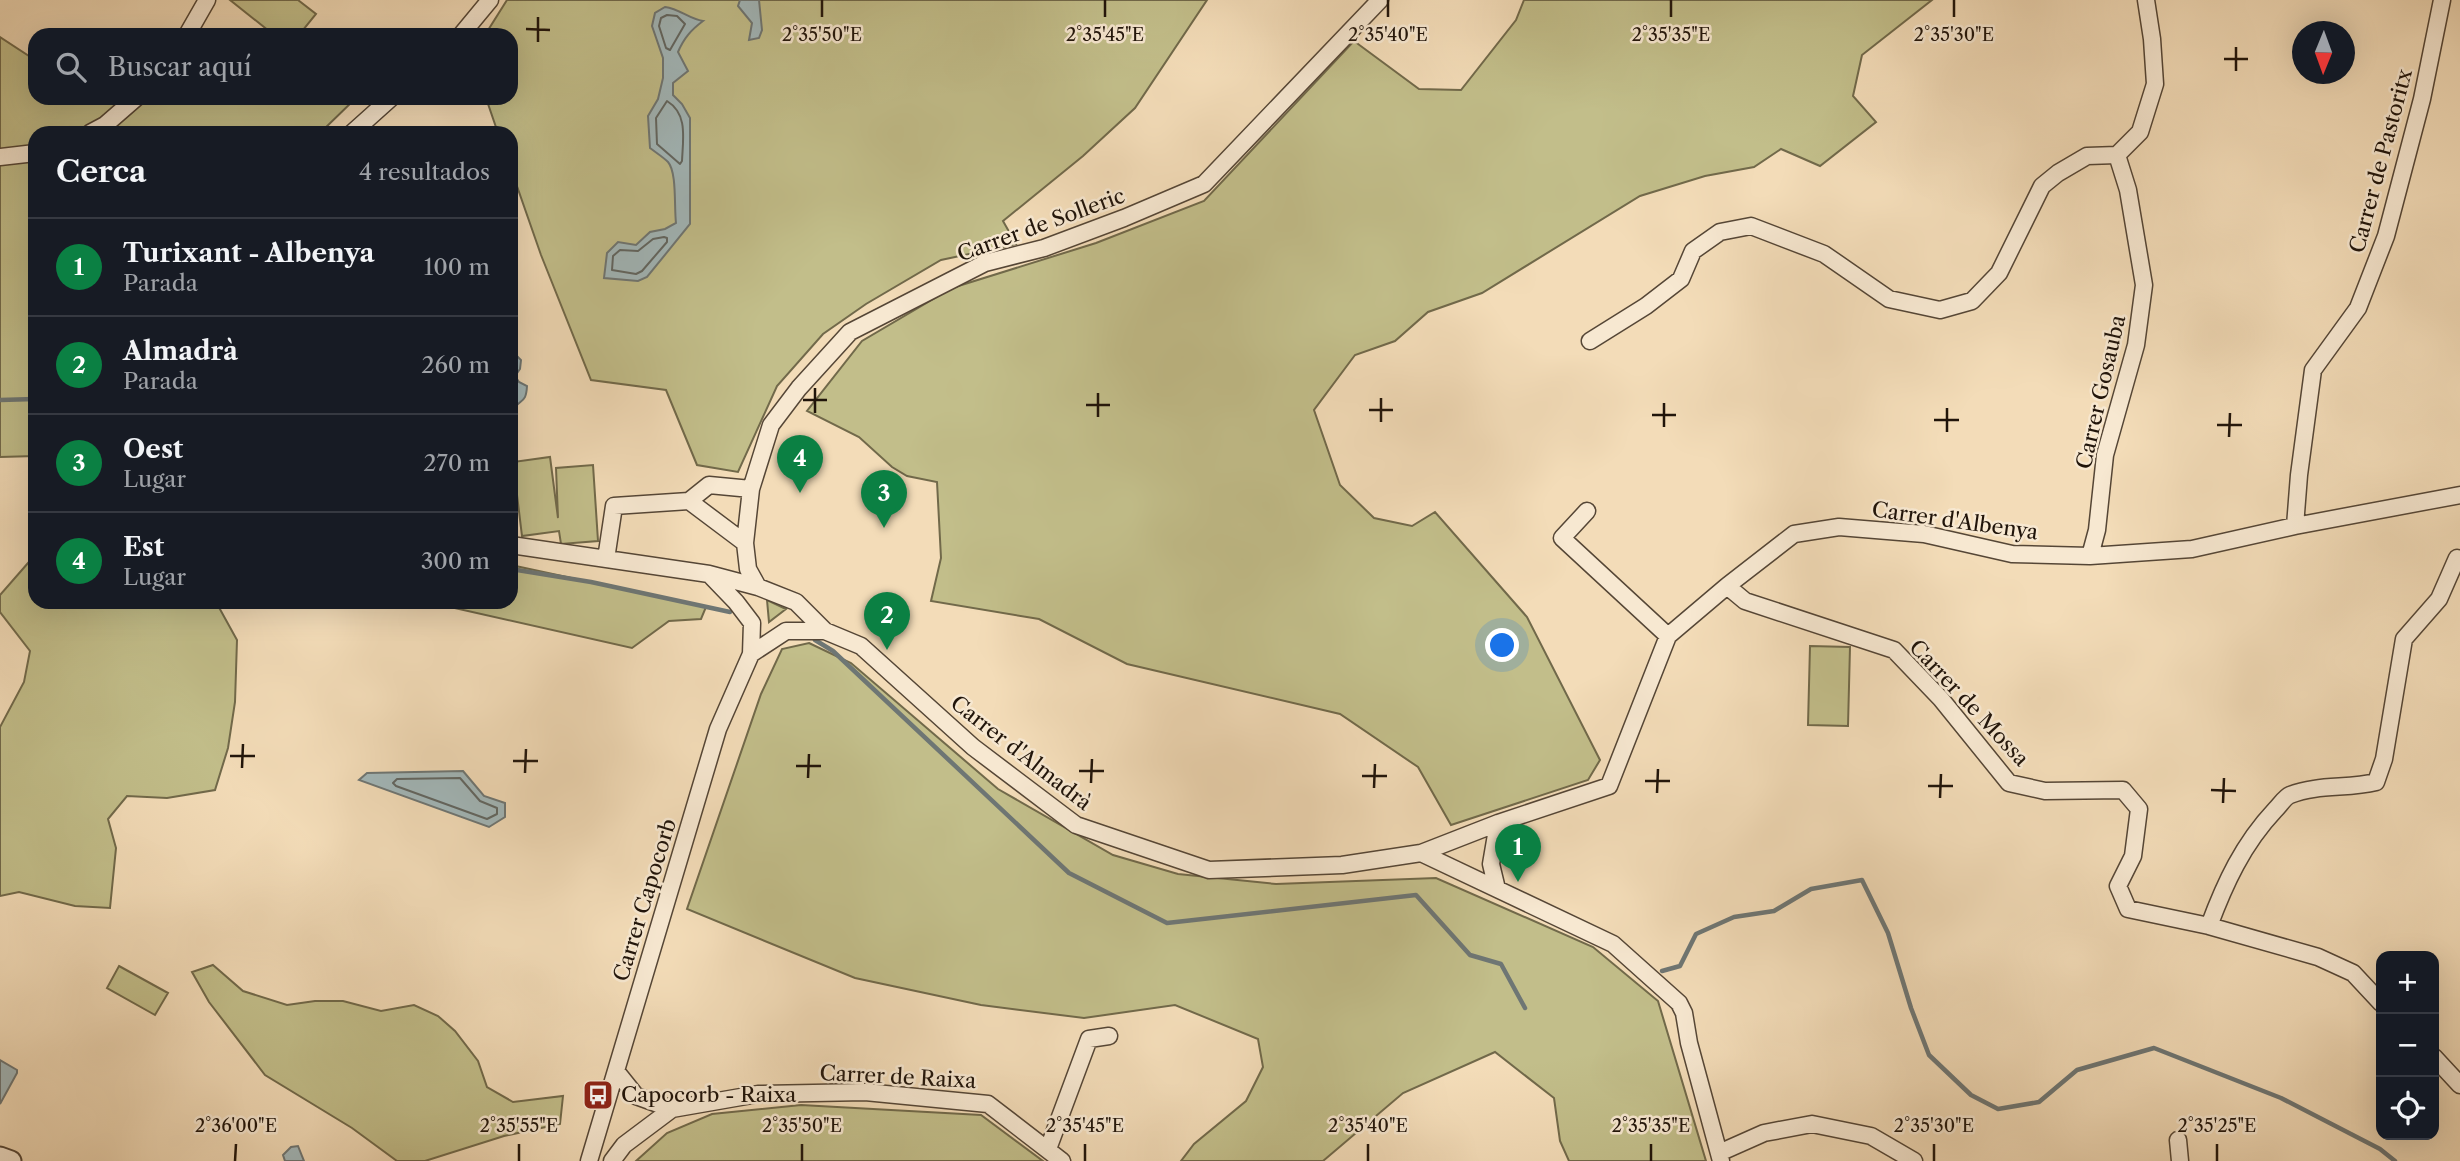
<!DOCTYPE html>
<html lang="es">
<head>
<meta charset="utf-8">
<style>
  :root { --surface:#171b24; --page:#242831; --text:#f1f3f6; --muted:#9ea1a6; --line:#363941; --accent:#0b8043 }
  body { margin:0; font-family:"Libre Caslon Text",serif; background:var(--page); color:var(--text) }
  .controls { position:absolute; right:21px; bottom:21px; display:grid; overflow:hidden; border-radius:14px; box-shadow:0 7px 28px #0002 }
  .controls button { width:63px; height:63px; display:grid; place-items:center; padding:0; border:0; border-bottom:2px solid var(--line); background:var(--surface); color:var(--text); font:35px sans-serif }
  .compass { position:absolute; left:2292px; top:21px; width:63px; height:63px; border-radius:50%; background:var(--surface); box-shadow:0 7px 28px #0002; rotate:181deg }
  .you { position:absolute; left:1503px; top:646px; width:24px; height:24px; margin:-18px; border:5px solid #fff; border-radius:50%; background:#1a73e8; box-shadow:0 0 0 10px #1a73e833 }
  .badge { display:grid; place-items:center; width:46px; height:46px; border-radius:50%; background:var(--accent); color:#fff; font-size:23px; font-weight:700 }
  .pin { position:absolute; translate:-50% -58px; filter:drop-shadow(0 2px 4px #0008) }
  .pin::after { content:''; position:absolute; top:37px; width:24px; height:21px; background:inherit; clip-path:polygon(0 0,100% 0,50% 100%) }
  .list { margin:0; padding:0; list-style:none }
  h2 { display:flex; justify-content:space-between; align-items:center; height:91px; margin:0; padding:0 28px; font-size:30px }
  h2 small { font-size:23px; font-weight:400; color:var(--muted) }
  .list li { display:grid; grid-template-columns:46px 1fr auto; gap:21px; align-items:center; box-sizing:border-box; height:98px; padding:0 28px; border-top:2px solid var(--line) }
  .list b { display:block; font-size:26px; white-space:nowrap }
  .list p { margin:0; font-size:23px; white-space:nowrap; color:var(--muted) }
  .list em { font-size:23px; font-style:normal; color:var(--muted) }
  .icon { flex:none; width:38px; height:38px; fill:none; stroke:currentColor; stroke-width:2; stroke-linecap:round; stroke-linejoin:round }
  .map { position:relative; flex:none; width:2460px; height:1161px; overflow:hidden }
  .search { position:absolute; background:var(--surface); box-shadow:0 7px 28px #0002; left:28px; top:28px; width:490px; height:77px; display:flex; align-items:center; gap:18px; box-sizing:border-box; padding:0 24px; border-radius:21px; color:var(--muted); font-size:26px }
  .panel { position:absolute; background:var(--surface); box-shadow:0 7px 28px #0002; left:28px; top:126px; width:490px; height:483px; border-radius:21px }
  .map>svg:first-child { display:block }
  .green { fill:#c2be8a; stroke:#71694a; stroke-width:2 }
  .water { fill:#a2b8bb; stroke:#6e7674; stroke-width:2 }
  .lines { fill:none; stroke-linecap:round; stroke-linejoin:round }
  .shore { stroke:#616662; stroke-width:2 }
  .stream { stroke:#6e7674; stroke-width:4.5 }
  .minor-casing { stroke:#554636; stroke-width:19 }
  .tertiary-casing { stroke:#554636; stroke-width:23 }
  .minor { stroke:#f7e8d1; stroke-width:16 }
  .tertiary { stroke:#f7e8d1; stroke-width:19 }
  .ticks { fill:none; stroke:#20140a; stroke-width:2.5 }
  .labels { text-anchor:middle; stroke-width:5; stroke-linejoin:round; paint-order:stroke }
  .street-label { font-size:21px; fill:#20140a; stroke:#f7e8d1 }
  .poi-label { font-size:21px; fill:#20140a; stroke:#f7e8d1; text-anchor:start }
  .ticks-label { font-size:18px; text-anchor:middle; fill:#20140a; stroke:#f7e8d1; stroke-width:5; stroke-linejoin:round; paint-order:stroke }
</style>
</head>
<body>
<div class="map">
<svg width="2460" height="1161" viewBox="0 0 2460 1161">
  <rect width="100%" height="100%" fill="#f3dcb8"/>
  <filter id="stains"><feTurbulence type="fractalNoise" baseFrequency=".00286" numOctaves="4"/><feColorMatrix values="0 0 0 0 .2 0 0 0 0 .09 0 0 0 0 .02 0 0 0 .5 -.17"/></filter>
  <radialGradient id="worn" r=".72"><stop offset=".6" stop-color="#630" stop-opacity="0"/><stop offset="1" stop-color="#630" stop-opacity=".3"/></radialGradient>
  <path class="green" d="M230 0H298L316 14 299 35H274Z
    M507 0H1207L1135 108 1083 156 1003 221 1016 244 941 260 866 304 823 334 777 386 738 472 697 465 666 390 591 380 541 255 511 169V133H498L486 98H511V35H485Z
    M1524 0H1932L1862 55 1853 96 1876 122 1820 166 1781 149 1754 167 1705 176 1640 196 1482 293 1428 312 1395 341 1355 355 1314 410 1340 485 1374 518 1412 526 1435 512 1527 617 1600 760 1588 780 1451 825 1418 767 1340 714 1127 664 1039 619 931 601 941 558 937 482 907 476 892 467 859 437 807 411 862 341 952 288 1096 243 1204 201 1354 41 1419 89 1461 90 1516 20Z
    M0 37 35 60V98H356L320 133H35V456L0 457Z
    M550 457 558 518 556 468 593 465 598 541 561 544 559 531 522 536 513 462Z
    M35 555V602H216L237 640 235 702 228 748 215 790 167 798 127 796 108 819 116 848 110 908 75 906 19 892 0 896V727L24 682 30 651 0 612V595Z
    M511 565 706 607 701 619 669 621 632 648 428 602H511Z
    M767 600 786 609 769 622Z
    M809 643 851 663 998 789 1113 855 1178 874 1276 884 1436 878 1593 947 1658 1001 1706 1161H1569L1560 1141 1554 1098 1495 1052 1403 1093 1323 1161H1181L1194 1144 1246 1101 1263 1067 1258 1039 1175 1005 1084 1018 981 1005 855 978 687 909 761 694 782 649Z
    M1810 646 1850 647 1848 726 1808 725Z
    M213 965 243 991 287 1005 315 1001H343L381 1011 414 1005 438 1016 455 1031 478 1061 487 1087 513 1102 563 1096 560 1124 504 1136 425 1161H397L352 1128 265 1075 209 1002 192 972Z
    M119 966 168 993 155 1015 107 988Z
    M801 1105 981 1115 1043 1161H636L667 1133 712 1114Z"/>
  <path class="water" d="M740 0H759L762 30 759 38 749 40 752 23 738 6Z
    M665 7C680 9 689 19 703 21 691 30 684 38 678 52L688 71 673 83V95L682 104 690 118V224L647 277 638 281 604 278 607 253 618 242 636 245 650 232 665 229 676 223C674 207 677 172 668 162 663 157 655 152 650 148L648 116 658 99 663 78V58L652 26 655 13Z
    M511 354H515L521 360 520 369 515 376 519 382 527 386C526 403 522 398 513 409L511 407Z
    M463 771 484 796 505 803V817L489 827 359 780 367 773Z
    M0 1060 17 1070V1073L0 1104Z
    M298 1146 304 1161H285L283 1155 291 1147Z"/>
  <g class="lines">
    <path class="shore" d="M667 15 677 16 685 24 670 50 666 48 659 26 661 18Z
      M667 101C688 114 683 138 682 161L680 164 657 144 656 118Z
      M664 237 667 238V242L642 271 636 274 612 270 613 256 620 250 638 251 653 239Z
      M460 778 480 801 497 808V814L487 819 396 786 393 783 397 779Z"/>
    <path class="stream" d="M0 400 35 399
      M511 569 591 582 730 612
      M815 640 833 651 1069 873 1167 923 1416 895 1470 955 1501 964 1525 1008
      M1662 971 1680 966 1696 934 1734 917 1774 911 1811 889 1862 880 1888 933 1911 1008 1929 1055 1971 1095 1998 1109 2039 1102 2077 1070 2154 1048 2281 1098 2380 1149 2395 1161"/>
    <g class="minor-casing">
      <path id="minor" d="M187 35 207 0
        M461 35 490 0
        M90 133 105 125 136 98
        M352 133 391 98
        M0 157 35 153
        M1590 341 1646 306 1681 279 1693 251 1720 232 1751 226 1824 254 1889 299 1940 310 1972 301 1999 273 2042 186 2058 173 2087 156 2117 155
        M689 501 709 485 751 489
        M1587 511 1562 538 1668 636
        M2295 526 2299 475 2313 370 2358 308 2386 236 2422 99 2442 0
        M511 545 709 574 758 587 796 602 825 631
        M2090 556 2097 530 2105 455 2136 345 2144 285 2128 190 2117 155 2140 132 2155 84 2152 39 2146 0
        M606 559 614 506 689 501 745 543
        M1727 586 1745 601 1894 650 1941 699 2009 783 2045 791 2123 790 2139 809 2133 856 2118 886 2128 909 2209 926 2318 957 2353 973 2381 1003
        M758 587 748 569 745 543 751 489 771 425 799 388 850 332 985 263 1044 248 1124 218 1204 184 1380 0
        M751 654 786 631H825L861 646 973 747 1076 825 1209 870 1342 865 1421 853 1498 823 1609 786 1668 636 1727 586 1794 534 1839 527 1924 534 2012 554 2090 556 2192 549 2295 526 2460 495
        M1421 853 1613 944 1679 1003 1684 1013 1689 1043 1721 1161
        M1497 889 1491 864 1498 823
        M2209 926C2225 883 2243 844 2275 810 2280 805 2285 797 2290 795 2318 784 2348 789 2376 782L2384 759 2404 639 2439 599 2457 558
        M2434 1057 2460 1085
        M616 1071 636 1096 672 1109
        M2178 1140 2180 1161
        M1048 1149 1089 1039 1109 1036
        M1719 1153 1764 1133 1812 1124 1871 1136 1914 1161
        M589 1161 718 729 751 654 752 623 736 602 709 574
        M612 1161 624 1145 672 1109 758 1094 865 1092 988 1104 1062 1161"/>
    </g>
    <g class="tertiary-casing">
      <path id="tertiary" d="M0 1157 11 1161"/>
    </g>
    <use href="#minor" class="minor"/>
    <use href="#tertiary" class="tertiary"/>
  </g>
  <path class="ticks" d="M822 17V0M1105 17V0M1388 17V0M1671 17V0M1954 17V0M526 29 550 30M538 42V17M2224 59H2248M2236 71V47M803 400H827M1086 405H1110M1369 410H1393M815 413V388M1652 415H1676M1098 417V393M1934 420H1959M1381 422V398M2217 425H2242M1664 427V403M1947 432V408M2229 437 2230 413M230 756H255M513 761H538M796 766H821M242 768 243 744M1079 771H1104M525 773 526 749M1362 776H1387M808 778 809 754M1645 781H1670M1091 783 1092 759M1928 786H1953M1374 788 1375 764M2211 790 2236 791M1657 793 1658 769M1940 798 1941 774M2223 803 2224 778M235 1161 236 1144M519 1161V1144M802 1161V1144M1085 1161V1144M1368 1161V1144M1651 1161V1144M1934 1161V1144M2217 1161V1144"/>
  <defs>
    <g id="bus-square" transform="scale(1.575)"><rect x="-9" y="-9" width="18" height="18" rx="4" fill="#8f2418" stroke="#f7e8d1"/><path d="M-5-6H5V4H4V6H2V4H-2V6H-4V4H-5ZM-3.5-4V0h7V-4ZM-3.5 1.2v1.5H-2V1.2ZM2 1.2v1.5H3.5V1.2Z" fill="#fff"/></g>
  </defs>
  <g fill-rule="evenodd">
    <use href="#bus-square" x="598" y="1095"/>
  </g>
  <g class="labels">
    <g class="street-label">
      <text transform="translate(2381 161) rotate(-75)" y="7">Carrer de Pastoritx</text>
      <text transform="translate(1041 225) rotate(-20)" y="7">Carrer de Solleric</text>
      <text transform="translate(2101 392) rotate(-77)" y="7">Carrer Gosauba</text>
      <text transform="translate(1955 521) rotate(8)" y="7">Carrer d'Albenya</text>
      <text transform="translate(1969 703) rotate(47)" y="7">Carrer de Mossa</text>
      <text transform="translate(1021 753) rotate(38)" y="7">Carrer d'Almadrà</text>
      <text transform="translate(645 900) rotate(-73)" y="7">Carrer Capocorb</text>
      <text transform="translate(898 1077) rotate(3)" y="7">Carrer de Raixa</text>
    </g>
    <g class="poi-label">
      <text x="621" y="1102">Capocorb - Raixa</text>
    </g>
  </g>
  <g class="ticks-label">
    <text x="822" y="41">2°35'50"E</text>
    <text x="1105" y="41">2°35'45"E</text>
    <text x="1388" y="41">2°35'40"E</text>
    <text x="1671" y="41">2°35'35"E</text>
    <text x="1954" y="41">2°35'30"E</text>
    <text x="236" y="1132">2°36'00"E</text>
    <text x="519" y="1132">2°35'55"E</text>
    <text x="802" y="1132">2°35'50"E</text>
    <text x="1085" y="1132">2°35'45"E</text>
    <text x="1368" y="1132">2°35'40"E</text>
    <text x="1651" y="1132">2°35'35"E</text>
    <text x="1934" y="1132">2°35'30"E</text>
    <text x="2217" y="1132">2°35'25"E</text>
  </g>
  <rect width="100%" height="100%" filter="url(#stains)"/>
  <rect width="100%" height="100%" fill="url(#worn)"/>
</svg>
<div class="controls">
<button>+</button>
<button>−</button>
<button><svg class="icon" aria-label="locate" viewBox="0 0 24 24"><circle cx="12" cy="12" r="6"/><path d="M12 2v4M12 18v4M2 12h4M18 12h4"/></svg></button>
</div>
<svg class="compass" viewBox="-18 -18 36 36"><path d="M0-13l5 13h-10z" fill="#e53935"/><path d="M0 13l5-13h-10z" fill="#9ea1a6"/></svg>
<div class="you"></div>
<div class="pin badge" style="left:1518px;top:882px">1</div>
<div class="pin badge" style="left:887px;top:650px">2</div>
<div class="pin badge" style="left:884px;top:528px">3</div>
<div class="pin badge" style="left:800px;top:493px">4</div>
<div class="search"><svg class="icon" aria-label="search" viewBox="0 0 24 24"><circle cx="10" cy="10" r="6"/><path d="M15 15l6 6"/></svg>Buscar aquí</div>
<section class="panel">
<h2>Cerca<small>4 resultados</small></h2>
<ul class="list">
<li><span class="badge">1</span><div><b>Turixant - Albenya</b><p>Parada</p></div><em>100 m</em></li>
<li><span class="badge">2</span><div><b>Almadrà</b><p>Parada</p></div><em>260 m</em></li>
<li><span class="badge">3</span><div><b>Oest</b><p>Lugar</p></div><em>270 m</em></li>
<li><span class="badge">4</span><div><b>Est</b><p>Lugar</p></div><em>300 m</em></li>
</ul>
</section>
</div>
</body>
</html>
